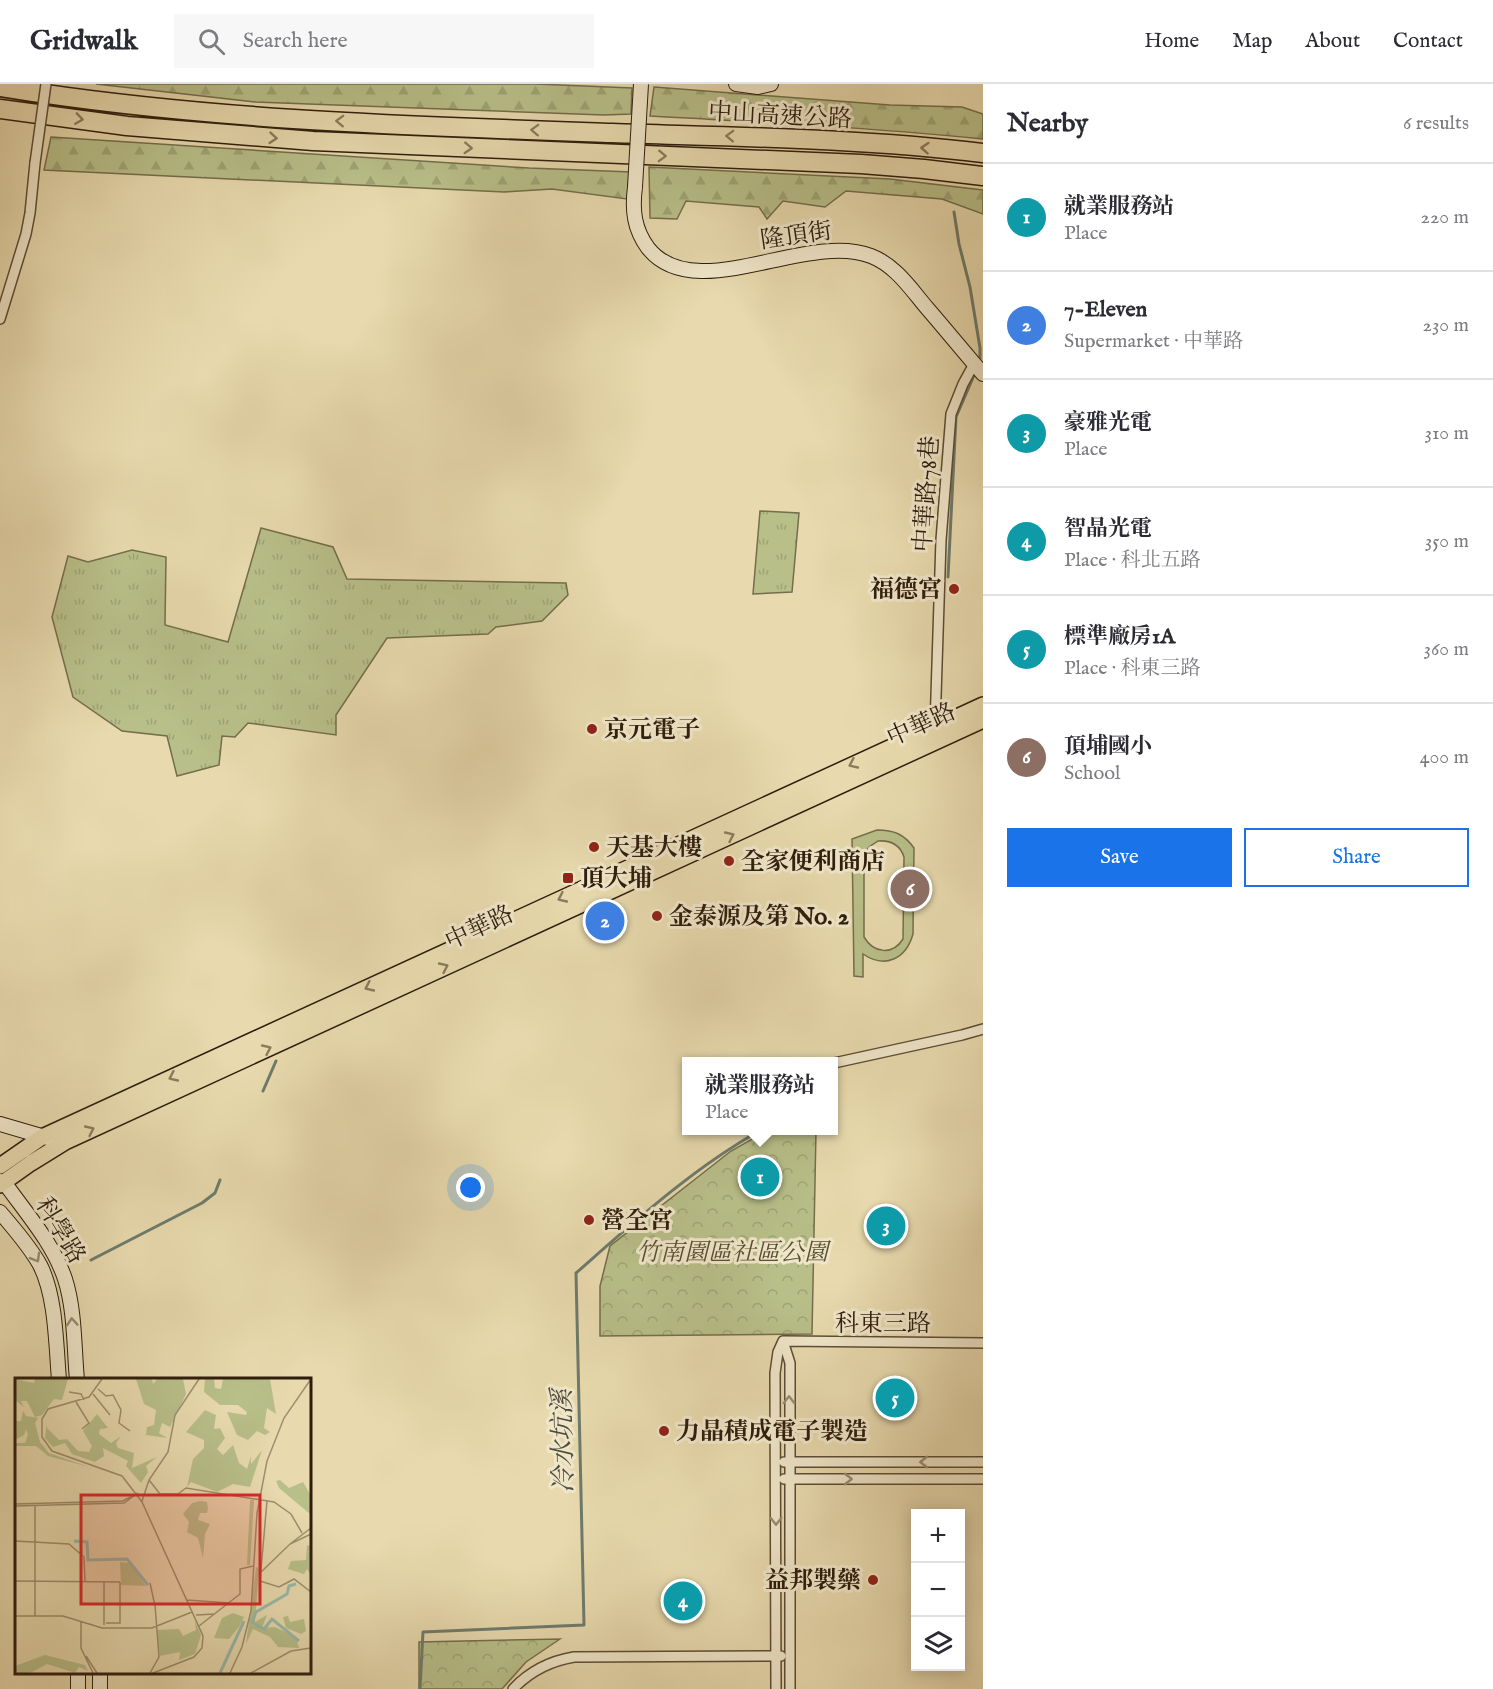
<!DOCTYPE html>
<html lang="en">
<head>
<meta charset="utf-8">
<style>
  :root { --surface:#fff; --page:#f7f7f7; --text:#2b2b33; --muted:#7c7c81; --line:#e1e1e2; --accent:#1a73e8 }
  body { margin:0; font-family:"IM FELL English","Noto Serif TC",serif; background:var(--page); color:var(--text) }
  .controls { position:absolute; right:18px; bottom:18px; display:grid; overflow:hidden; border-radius:0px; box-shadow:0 3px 15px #0003 }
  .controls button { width:54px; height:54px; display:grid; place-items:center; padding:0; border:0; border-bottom:2px solid var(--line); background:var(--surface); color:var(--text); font:30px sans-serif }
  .you { position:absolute; left:471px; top:1104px; width:21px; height:21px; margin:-15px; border:4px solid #fff; border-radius:50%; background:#1a73e8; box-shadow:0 0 0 9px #1a73e833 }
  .badge { display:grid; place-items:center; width:39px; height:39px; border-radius:50%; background:var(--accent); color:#fff; font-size:20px; font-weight:700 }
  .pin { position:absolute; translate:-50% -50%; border:3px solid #fff; box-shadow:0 2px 6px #0006 }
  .popup { position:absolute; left:682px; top:973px; width:156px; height:78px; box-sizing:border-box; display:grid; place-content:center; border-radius:0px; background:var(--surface); filter:drop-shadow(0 2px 4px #0005); font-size:20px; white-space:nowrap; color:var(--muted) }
  .popup b { font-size:22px; color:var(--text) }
  .popup::after { content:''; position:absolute; left:50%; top:100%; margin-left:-12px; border:12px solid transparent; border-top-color:var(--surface) }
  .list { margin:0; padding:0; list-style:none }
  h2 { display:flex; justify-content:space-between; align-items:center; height:78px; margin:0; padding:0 24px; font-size:26px }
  h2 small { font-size:20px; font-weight:400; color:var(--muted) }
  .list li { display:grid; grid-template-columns:39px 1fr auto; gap:18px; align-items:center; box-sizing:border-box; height:108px; padding:0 24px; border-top:2px solid var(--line) }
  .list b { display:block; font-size:22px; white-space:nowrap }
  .list p { margin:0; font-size:20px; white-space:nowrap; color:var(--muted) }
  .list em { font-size:20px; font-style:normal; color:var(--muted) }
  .actions { display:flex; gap:12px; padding:18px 24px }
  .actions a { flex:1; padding:14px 0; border:2px solid var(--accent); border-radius:0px; text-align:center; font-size:21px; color:var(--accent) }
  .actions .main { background:var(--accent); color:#fff }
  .icon { flex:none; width:33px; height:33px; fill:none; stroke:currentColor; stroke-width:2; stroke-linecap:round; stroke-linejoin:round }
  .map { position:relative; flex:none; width:983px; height:1605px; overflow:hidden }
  header { display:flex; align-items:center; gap:36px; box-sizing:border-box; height:84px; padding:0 30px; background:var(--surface); border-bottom:2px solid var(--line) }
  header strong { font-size:28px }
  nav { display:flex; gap:33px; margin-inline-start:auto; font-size:21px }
  .search { width:420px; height:54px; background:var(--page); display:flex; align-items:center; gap:15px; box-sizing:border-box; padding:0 21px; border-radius:0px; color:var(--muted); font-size:22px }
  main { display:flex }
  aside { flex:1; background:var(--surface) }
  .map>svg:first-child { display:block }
  .grass { fill:url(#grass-tufts); stroke:#736e4b; stroke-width:1.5 }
  .forest { fill:url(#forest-firs); stroke:#736e4b; stroke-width:1.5 }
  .park { fill:url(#park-crowns); stroke:#736e4b; stroke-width:1.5 }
  .garden { fill:#b8bf89; stroke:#736e4b; stroke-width:1.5; fill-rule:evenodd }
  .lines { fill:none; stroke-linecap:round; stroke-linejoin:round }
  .stream { stroke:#6d7b6d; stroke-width:3 }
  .street-casing { stroke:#5c4c35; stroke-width:12 }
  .secondary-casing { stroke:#2e1d0d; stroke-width:16 }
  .primary-casing { stroke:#2e1d0d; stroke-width:18 }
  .highway-casing { stroke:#2e1d0d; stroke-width:21 }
  .street { stroke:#f0e7ca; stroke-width:9 }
  .secondary { stroke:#f0e7ca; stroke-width:14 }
  .primary { stroke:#e8daae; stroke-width:15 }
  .highway { stroke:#e8daae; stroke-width:18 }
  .street-bridge-casing { stroke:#5c4c35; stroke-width:12; stroke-linecap:butt }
  .secondary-bridge-casing { stroke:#2e1d0d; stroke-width:16; stroke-linecap:butt }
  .street-bridge { stroke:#f0e7ca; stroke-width:9 }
  .secondary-bridge { stroke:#f0e7ca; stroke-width:14 }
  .oneway { stroke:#8b7c5e }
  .oneway2 { stroke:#998c75 }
  .poi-dot { fill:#8f2418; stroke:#f0e7ca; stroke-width:2 }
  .labels { text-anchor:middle; stroke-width:6; stroke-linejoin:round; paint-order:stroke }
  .street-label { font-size:24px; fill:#2e1d0d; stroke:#f0e7ca }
  .poi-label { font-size:24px; font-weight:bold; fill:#2e1d0d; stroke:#f0e7ca; text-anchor:start }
  .park-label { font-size:24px; font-style:italic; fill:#574e32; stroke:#f0e7ca }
  .water-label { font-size:26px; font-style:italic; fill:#4e4c3d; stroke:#f0e7ca }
  .inset-river { fill:none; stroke:#97baad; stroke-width:3 }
  .inset-road { fill:none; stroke:#9e8e6e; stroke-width:1.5 }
  .view { fill:#d62828; fill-opacity:0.15; stroke:#d62828; stroke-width:3 }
  .inset-edge { fill:none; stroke:#2e1d0d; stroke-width:3 }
</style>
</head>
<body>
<header>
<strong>Gridwalk</strong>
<div class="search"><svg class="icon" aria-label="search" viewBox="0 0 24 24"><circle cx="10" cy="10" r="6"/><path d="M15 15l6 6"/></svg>Search here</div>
<nav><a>Home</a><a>Map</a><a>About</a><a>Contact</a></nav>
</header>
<main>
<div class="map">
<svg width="983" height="1605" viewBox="0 0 983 1605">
  <defs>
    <pattern id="grass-tufts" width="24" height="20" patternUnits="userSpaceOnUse" patternTransform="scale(1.5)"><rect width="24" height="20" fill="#b8bf89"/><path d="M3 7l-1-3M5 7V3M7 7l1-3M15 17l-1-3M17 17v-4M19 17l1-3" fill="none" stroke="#9ea475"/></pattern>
    <pattern id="forest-firs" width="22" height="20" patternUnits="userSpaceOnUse" patternTransform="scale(1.5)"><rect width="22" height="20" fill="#b8bf89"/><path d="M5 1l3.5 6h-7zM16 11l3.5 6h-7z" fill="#9ea475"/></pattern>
    <pattern id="park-crowns" width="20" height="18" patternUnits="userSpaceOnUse" patternTransform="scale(1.5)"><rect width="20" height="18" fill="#b8bf89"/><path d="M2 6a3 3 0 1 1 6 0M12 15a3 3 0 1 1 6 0" fill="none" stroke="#9ea475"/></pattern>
  </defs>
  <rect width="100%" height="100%" fill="#e8daae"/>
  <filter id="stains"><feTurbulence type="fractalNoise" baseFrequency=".00333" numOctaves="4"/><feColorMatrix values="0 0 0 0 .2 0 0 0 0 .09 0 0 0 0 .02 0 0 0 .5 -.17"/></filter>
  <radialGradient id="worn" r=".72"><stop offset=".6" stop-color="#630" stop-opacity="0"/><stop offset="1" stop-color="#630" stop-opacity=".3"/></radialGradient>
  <path class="grass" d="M760 427 799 429 792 508 753 510Z
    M261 444 333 463 347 495 566 499 568 511 542 537 496 543 488 550 387 554 336 631V651L248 639 235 653 222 652 219 681 177 692 167 652 122 647 73 613 52 533 68 472 88 478 132 466 166 473 165 541 228 558Z"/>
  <path class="forest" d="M96 0H536L632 4 631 30 604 31 255 18Z
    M654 3 890 21 962 23 983 30V55C872 44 761 38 650 32Z
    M51 53 529 84 631 88 627 115 552 105 504 108 44 86Z
    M649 83 890 95 983 106V130L942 115 846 107 825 123 783 117 767 135 759 123 686 117 677 135 650 134Z"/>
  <path class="park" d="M768 1046 816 1047 812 1250 600 1252V1202L610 1162 731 1067Z
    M560 1555 526 1578 502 1605H419V1558Z"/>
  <path class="garden" d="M877 746C894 746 904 750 914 764L913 850C906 875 885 885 863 870V893L854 892 852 755ZM878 757C891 756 900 761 904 773L903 855C893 871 874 870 864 853V771L869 763Z"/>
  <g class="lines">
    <path class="stream" d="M954 128 959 160 970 203 980 264V274L979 279
      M948 493 956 333 975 289
      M263 1007 276 977
      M91 1176 202 1119 215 1109 220 1096
      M420 1605 423 1548 584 1541 576 1189C634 1138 693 1084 761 1046"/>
    <g class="street-casing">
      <path id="street" d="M0 235 26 150 30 129 35 79
        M937 646 935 643 941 456 951 330 963 300 974 280
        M834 979 962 951 983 945
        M783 1257 790 1279V1605
        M783 1257 983 1259
        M784 1378H983
        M784 1395H983
        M513 1605C530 1587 550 1577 574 1573L781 1572
        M776 1605 775 1289 778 1268 783 1257"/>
    </g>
    <g class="secondary-casing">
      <path id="secondary" d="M736 0 758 3 771 0
        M635 103C632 126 634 145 648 164 695 223 806 147 871 172 895 181 911 205 927 224 946 246 964 268 983 290
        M0 1040 48 1054
        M0 1097 4 1098C26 1129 53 1159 65 1195 75 1226 74 1264 77 1296
        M0 1128C14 1145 29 1161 40 1181 56 1212 56 1261 59 1296
        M78 1588V1605
        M100 1588V1605"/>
    </g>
    <g class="primary-casing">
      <path id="primary" d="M0 1082 42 1053 983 621
        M0 1101 31 1079 65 1058 983 636"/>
    </g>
    <g class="highway-casing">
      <path id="highway" d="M0 3C202 36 408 42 612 49 735 53 861 54 983 69
        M0 25 127 42 313 57 861 80 924 85 983 92"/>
    </g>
    <use href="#street" class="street"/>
    <use href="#secondary" class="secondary"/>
    <use href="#primary" class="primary"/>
    <use href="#highway" class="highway"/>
    <g class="street-bridge-casing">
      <path id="street-bridge" d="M35 79 46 0"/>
    </g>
    <g class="secondary-bridge-casing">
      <path id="secondary-bridge" d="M635 103 641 0"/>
    </g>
    <use href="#street-bridge" class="street-bridge"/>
    <use href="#secondary-bridge" class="secondary-bridge"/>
  </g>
  <defs><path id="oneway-chevron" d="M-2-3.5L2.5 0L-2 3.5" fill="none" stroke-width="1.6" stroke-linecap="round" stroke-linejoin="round" transform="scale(1.5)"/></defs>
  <g class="oneway">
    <use href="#oneway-chevron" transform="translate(79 35) rotate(8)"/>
    <use href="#oneway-chevron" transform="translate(340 37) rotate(-178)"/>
    <use href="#oneway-chevron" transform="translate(535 46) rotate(-178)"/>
    <use href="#oneway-chevron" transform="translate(730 52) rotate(-178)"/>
    <use href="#oneway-chevron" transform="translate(273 54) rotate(5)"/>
    <use href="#oneway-chevron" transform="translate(468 64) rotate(3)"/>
    <use href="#oneway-chevron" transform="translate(925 64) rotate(-176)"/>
    <use href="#oneway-chevron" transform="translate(662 72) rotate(2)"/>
    <use href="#oneway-chevron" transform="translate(853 680) rotate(155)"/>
    <use href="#oneway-chevron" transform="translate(730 752) rotate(-25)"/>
    <use href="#oneway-chevron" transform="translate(562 814) rotate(155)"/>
    <use href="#oneway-chevron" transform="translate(444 883) rotate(-25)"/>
    <use href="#oneway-chevron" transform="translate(369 903) rotate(155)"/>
    <use href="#oneway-chevron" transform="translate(267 965) rotate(-25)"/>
    <use href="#oneway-chevron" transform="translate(173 993) rotate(155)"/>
    <use href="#oneway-chevron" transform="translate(90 1046) rotate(-25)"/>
  </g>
  <g class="oneway2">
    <use href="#oneway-chevron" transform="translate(36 1174) rotate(60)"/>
    <use href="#oneway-chevron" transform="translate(72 1238) rotate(-94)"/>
    <use href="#oneway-chevron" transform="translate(789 1316) rotate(-90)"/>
    <use href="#oneway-chevron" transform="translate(924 1378) rotate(180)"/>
    <use href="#oneway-chevron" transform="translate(848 1395)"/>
    <use href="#oneway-chevron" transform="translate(776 1437) rotate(90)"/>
  </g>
  <g class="poi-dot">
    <circle cx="954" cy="505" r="6"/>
    <circle cx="592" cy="645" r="6"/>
    <circle cx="594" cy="763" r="6"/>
    <circle cx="729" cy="777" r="6"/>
    <rect x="562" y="788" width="12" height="12" rx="3"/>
    <circle cx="657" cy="832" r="6"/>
    <circle cx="589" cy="1136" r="6"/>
    <circle cx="664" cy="1347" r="6"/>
    <circle cx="873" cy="1496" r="6"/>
  </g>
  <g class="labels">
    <g class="street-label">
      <text transform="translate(780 31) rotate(3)" y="8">中山高速公路</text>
      <text transform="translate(796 151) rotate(-8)" y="8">隆頂街</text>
      <text transform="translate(926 410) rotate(-86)" y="8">中華路78巷</text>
      <text transform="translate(921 640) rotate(-24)" y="8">中華路</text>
      <text transform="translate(479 843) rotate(-25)" y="8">中華路</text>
      <text transform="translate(61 1146) rotate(59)" y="8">科學路</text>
      <text x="883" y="1247">科東三路</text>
    </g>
    <g class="poi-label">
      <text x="942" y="513" text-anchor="end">福德宮</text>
      <text x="604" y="653">京元電子</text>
      <text x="606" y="771">天基大樓</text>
      <text x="741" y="785">全家便利商店</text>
      <text x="580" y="802">頂大埔</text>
      <text x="669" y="840">金泰源及第 No. 2</text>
      <text x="601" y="1144">營全宮</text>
      <text x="676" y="1355">力晶積成電子製造</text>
      <text x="861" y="1504" text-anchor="end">益邦製藥</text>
    </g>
    <g class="park-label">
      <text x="732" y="1176">竹南園區社區公園</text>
    </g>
    <g class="water-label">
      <text transform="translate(562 1357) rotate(-91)" y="9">冷水坑溪</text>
    </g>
  </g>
  <g transform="translate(15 1294)">
    <rect width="296" height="296" fill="#e8daae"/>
    <path d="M185 123 192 124 193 131 192 135H185L183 142 195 146 190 156 188 180 183 160 172 154 174 144 168 136 177 125ZM180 243 186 257 180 276 164 282 165 274 145 278 142 252 164 251 168 258 181 252Z" fill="#b8bf89"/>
    <path d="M0 1 19 5 20 1H53L47 22 39 21 27 37 20 39 12 23H6L9 29 0 22ZM121 1H137L138 6 142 1H168L171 16 155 49 147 45 144 55 152 60 131 57 132 49 139 47 141 32 129 26ZM190 1H199L200 10 206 11 208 1H255L261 36 252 30 249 50 255 54 250 57 242 53 233 62 222 57 212 34 231 37 232 34 223 27H205L189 14ZM190 32 201 37 199 51 205 50 210 60 202 71 208 77 218 67 224 85 232 91 236 78V86L247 72 235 109 218 106 202 114 176 104 172 109 178 81 189 70V62L171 54ZM8 33 11 38 23 40 20 45 25 64 34 75 74 89 33 78 21 68H0V65H10L13 57 11 51 9 57 0 62V43H6ZM82 36 93 50 85 51 84 56 96 65 106 58 101 65 103 70 119 75 117 90 142 79 131 88 133 94 126 105 111 88 113 83 88 70 89 78 80 84 57 76 50 65 38 69 30 60 32 44V50L44 62 52 61 63 73 74 74 77 68 68 53ZM265 102 274 110 288 104 295 116V136L264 110 261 103ZM235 122H239L235 187H232ZM292 167 295 168V196L292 191 289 196 273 191 276 183 291 182ZM241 189 244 190 240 244 252 237 247 250 260 249 281 259 284 270 263 269 255 259 238 251 231 266ZM273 238 275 244 289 241 291 253 286 256 271 250 268 239ZM30 277 70 287 73 293 64 289 60 295 32 286 15 295H0V288Z" fill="#b8bf89"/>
    <path d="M218 235 229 239 224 249 214 261 199 260 207 240Z" fill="#b8bf89"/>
    <path d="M105 184 115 185 131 208 106 207Z" fill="#b8bf89"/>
    <path class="inset-river" d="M59 163 72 164 73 182 112 181 133 207M281 206 274 208 272 216 241 234 237 244 249 251 257 241 284 263M205 295 229 243"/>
    <path class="inset-road" d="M87 1 74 19 33 31 27 41V59L37 73 107 98 127 124 188 258 187 270 179 279 138 295M83 11 91 18 98 17 106 32 104 45 115 53M54 14 66 16 69 22M78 16 95 37M61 24 74 45 67 51M134 102 145 116H163L171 110 259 124 276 136 287 155M127 123 134 102 153 74 160 37 184 1M252 123 245 203 264 209 279 201 296 214M0 126 108 123 123 115 109 125 0 128M0 163 54 166 69 179 70 204M275 166 296 150M245 195 275 166 296 156M0 203 105 204M89 203V247M135 205 140 228M172 222 214 225M181 237 200 236M0 238H48L87 250H137L177 234M20 238V128M66 243V270L78 295M91 245H105V204M184 248 225 216V191L238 188M71 278 82 295M135 295 144 279 140 227M215 295 227 269 236 233 242 135 252 83 269 40 296 1M236 295 276 273 296 270"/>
    <path class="view" d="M66 117H245V226H66Z"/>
    <rect width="296" height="296" class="inset-edge"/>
  </g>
  <rect width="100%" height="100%" filter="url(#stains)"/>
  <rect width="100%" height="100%" fill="url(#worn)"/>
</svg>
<div class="controls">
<button>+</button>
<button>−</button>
<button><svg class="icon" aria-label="layers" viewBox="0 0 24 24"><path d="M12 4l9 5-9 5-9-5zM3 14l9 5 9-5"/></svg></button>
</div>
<div class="you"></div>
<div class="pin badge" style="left:760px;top:1093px;background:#0f9aa8">1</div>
<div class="popup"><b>就業服務站</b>Place</div>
<div class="pin badge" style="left:605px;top:837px;background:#3f7fe0">2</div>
<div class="pin badge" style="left:886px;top:1142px;background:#0f9aa8">3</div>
<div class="pin badge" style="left:683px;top:1517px;background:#0f9aa8">4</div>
<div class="pin badge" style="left:895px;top:1314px;background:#0f9aa8">5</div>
<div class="pin badge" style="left:910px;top:805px;background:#8d6e63">6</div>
</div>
<aside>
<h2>Nearby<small>6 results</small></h2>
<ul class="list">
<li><span class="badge" style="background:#0f9aa8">1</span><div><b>就業服務站</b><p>Place</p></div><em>220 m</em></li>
<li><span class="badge" style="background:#3f7fe0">2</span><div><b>7-Eleven</b><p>Supermarket · 中華路</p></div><em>230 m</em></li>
<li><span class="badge" style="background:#0f9aa8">3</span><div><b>豪雅光電</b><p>Place</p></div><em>310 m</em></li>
<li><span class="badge" style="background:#0f9aa8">4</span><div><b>智晶光電</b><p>Place · 科北五路</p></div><em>350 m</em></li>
<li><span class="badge" style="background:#0f9aa8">5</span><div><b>標準廠房1A</b><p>Place · 科東三路</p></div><em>360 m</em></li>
<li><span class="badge" style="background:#8d6e63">6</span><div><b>頂埔國小</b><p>School</p></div><em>400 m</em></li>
</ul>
<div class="actions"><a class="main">Save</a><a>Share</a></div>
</aside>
</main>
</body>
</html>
